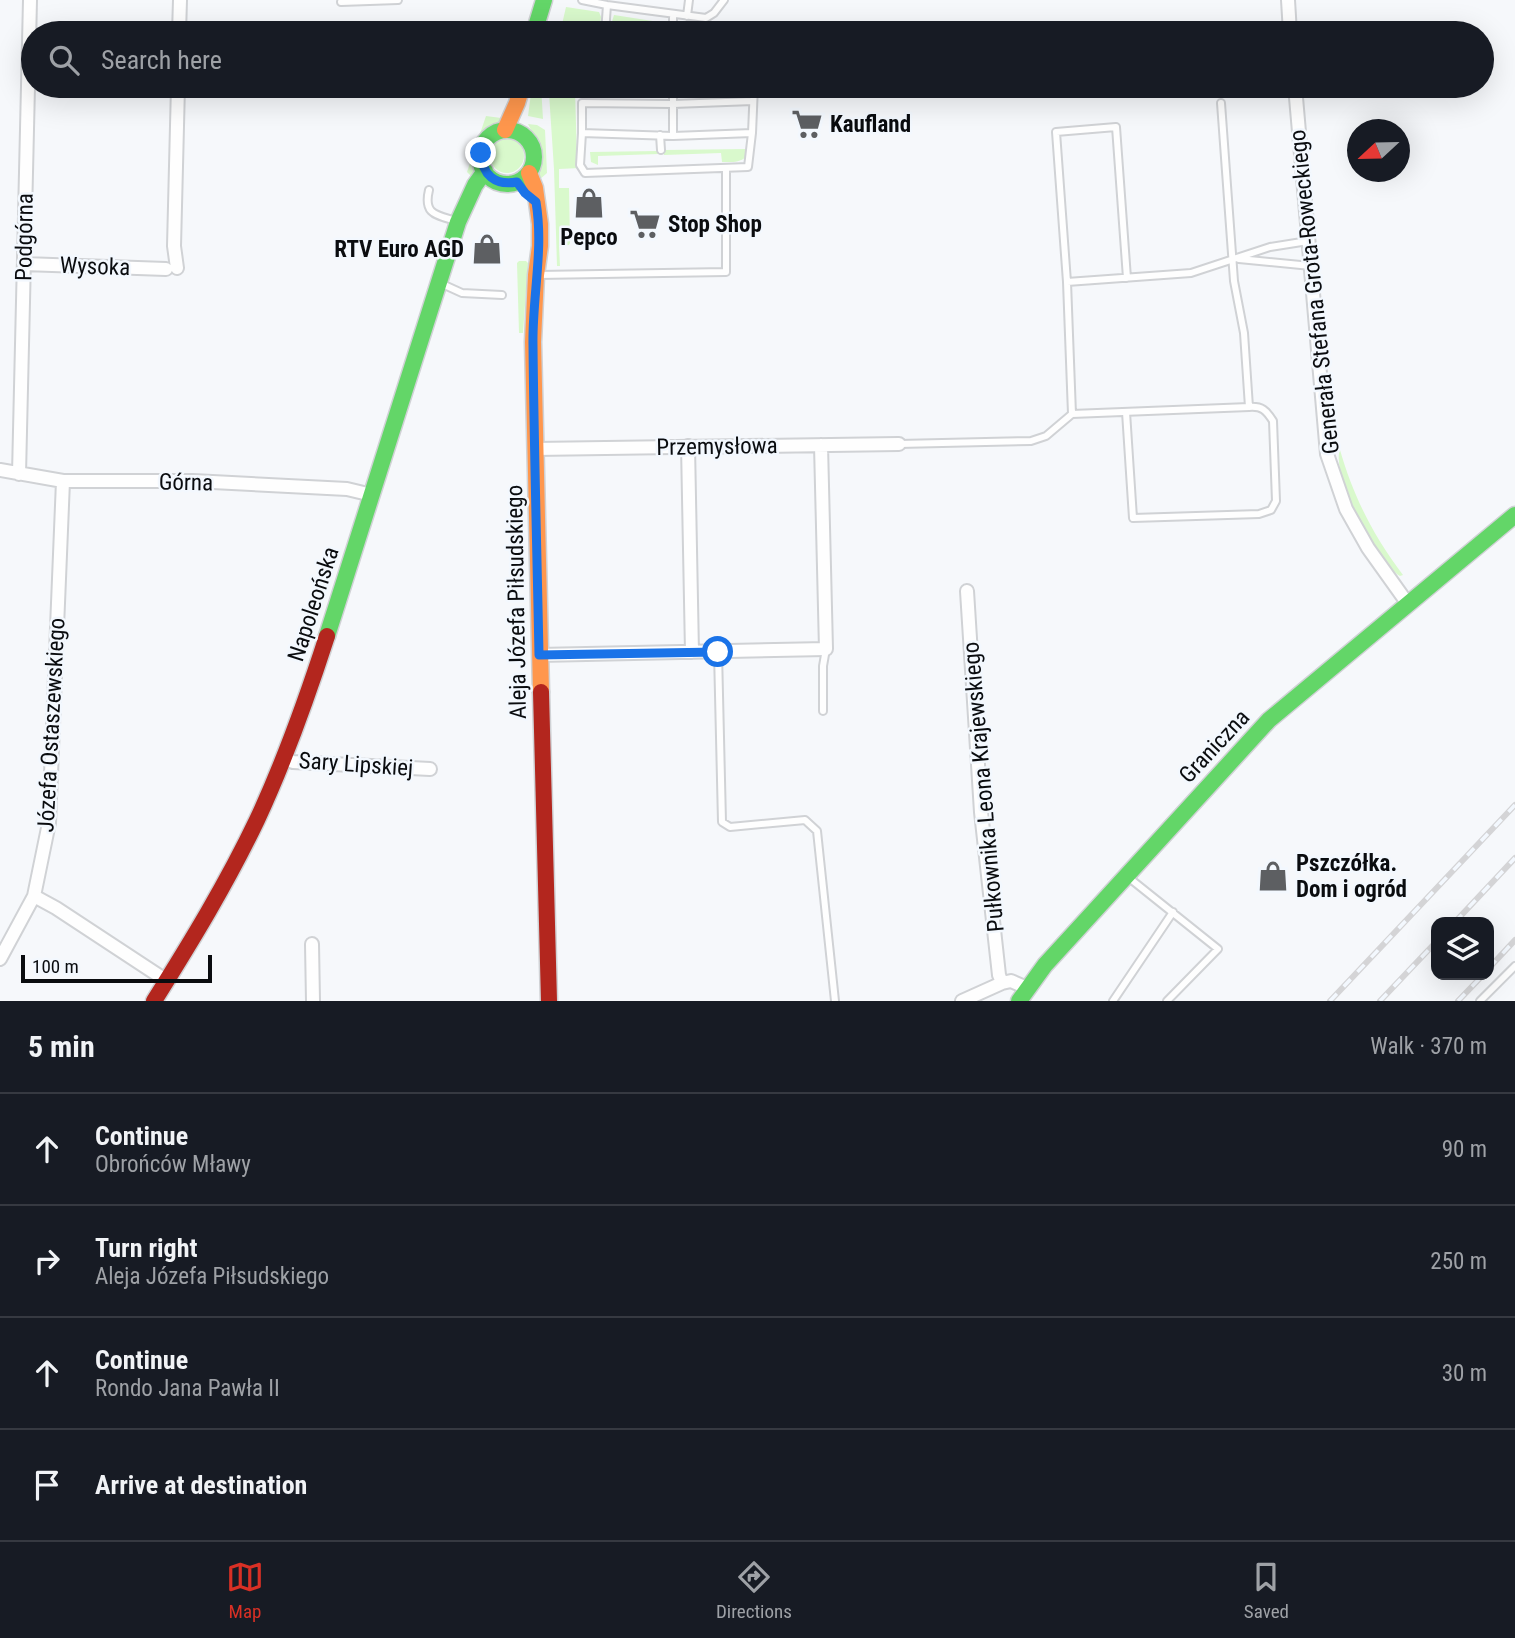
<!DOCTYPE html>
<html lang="en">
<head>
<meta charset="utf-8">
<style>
  :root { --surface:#171b24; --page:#20242c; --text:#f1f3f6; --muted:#9ea1a6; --line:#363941; --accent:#d93025 }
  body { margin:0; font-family:"Roboto Condensed",sans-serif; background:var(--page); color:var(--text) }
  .controls { position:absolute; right:21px; bottom:21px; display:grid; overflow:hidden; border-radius:14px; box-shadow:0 7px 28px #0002 }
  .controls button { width:63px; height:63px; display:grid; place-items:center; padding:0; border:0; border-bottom:2px solid var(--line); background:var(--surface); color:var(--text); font:35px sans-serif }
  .compass { position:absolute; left:1347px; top:119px; width:63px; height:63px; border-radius:50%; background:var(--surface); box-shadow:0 7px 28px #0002; rotate:248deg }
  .scale { position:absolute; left:21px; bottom:18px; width:191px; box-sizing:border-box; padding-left:7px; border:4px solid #0a0c0f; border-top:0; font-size:19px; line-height:24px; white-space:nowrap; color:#0a0c0f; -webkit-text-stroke:5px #f3f8fe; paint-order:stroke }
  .stop { position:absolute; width:21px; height:21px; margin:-16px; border:5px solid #1a73e8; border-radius:50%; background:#fff }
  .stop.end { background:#1a73e8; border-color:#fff; box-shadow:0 2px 7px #0008 }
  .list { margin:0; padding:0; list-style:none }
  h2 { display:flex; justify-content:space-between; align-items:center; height:91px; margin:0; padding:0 28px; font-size:30px }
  h2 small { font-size:23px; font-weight:400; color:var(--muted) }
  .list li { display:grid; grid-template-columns:46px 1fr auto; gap:21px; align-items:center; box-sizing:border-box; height:112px; padding:0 28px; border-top:2px solid var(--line) }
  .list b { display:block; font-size:26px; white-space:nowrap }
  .list p { margin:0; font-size:23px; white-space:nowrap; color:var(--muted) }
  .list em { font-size:23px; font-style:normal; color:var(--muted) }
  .icon { flex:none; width:38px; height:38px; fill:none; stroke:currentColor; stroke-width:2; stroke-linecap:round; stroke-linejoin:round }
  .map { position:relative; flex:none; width:1515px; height:1001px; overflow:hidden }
  .search { position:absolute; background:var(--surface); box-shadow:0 7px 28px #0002; left:21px; right:21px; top:21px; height:77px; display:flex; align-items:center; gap:18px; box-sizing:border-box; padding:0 24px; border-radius:38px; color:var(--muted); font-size:26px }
  .sheet { height:539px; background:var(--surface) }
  nav { display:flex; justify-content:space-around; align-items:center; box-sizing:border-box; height:98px; border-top:2px solid var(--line); background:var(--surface); font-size:19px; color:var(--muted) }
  nav a { display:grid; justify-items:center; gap:4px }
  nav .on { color:var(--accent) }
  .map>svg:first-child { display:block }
  .green { fill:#d9f9cc }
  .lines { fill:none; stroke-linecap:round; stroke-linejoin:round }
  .lane-casing { stroke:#d0d2d5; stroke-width:10 }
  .street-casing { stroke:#d0d2d5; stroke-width:16 }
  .fast-casing { stroke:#d0d2d5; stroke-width:19 }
  .slow-casing { stroke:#d0d2d5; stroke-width:19 }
  .jam-casing { stroke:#d0d2d5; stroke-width:19 }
  .lane { stroke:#fefefe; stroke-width:6 }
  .street { stroke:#fefefe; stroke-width:12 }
  .fast { stroke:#63d668; stroke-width:16 }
  .slow { stroke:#ff974d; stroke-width:16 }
  .jam { stroke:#b3261e; stroke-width:16 }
  .rail-casing { stroke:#d4d4d6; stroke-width:6 }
  .rail { stroke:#f3f8fe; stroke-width:3.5; stroke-dasharray:10; stroke-linecap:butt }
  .route { stroke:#1a73e8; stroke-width:9 }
  .labels { text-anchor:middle; stroke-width:5; stroke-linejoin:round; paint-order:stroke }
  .poi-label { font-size:23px; font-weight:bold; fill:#0a0c0f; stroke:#f3f8fe; text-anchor:start }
  .street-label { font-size:23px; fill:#0a0c0f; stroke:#f3f8fe }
</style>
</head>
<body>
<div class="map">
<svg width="1515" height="1001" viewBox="0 0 1515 1001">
  <rect width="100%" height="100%" fill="#f6f8fb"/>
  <path class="green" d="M566 7 599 12 601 17 599 33H560Z
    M614 15 659 22 662 26V33H613L611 25Z
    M681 26 715 29 716 31 724 33H680Z
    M532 86H541L543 119 528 116Z
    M575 90 577 159 580 168 559 169V188H569L570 243 569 245 559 246 560 266H557L554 169 549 93Z
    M486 116 501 118 499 124C484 133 473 139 475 160 475 167 476 170 472 177L467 172Z
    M528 124 537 125 545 130 547 173 538 181 540 153 536 140Z
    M490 156a17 17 0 1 1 34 0a17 17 0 1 1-34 0Z
    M747 149 746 157C739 163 731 162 722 162L721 153 664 155V150Z
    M658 151 659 154 598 156V165L591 162 590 152Z
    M519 261H526L528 263 523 333H519L517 263Z
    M1340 450C1354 498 1373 535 1403 575L1400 576C1379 565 1330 472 1340 450Z"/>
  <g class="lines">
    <g class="lane-casing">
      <path id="lane" d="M582 0 607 5 706 18 714 13 724 0
        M341 2 398 0
        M673 14V33
        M687 16 689 0
        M605 33 607 5
        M673 86V136L582 133 580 165 585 173 748 167 752 133 754 86
        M582 133V103L673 104 753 101
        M660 135 661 150
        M673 136 752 133
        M429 190C423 215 437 215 456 221
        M1239 259 1311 266
        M538 275 726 272V168
        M1127 278 1116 127 1056 132 1067 282 1191 273 1270 247 1308 241
        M1067 282 1072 414 1249 407 1244 333 1234 281 1221 103
        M440 283 462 293 502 295
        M1126 412 1133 518 1259 514 1271 510 1276 501 1273 421C1266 410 1262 406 1249 407
        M899 444 1031 441 1046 436 1072 414
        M718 652 722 822 730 827 805 820 817 831 835 1001
        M823 711V666L826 649
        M1128 877 1218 949 1167 1001
        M1113 1001 1173 912
        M1480 1001 1515 966"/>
    </g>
    <g class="street-casing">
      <path id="street" d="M1288 0 1290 33
        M179 33 180 0
        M1295 86 1327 454 1346 509 1368 548 1408 604
        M24 264 166 269
        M177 268 174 246 178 86
        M688 446 692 652
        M535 449 899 444
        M0 470 63 481H193L347 489 372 495
        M19 474 30 0
        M967 591 981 812 999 975 1002 983
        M539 655 826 649 821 445
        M283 758 293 762 430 769
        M34 896 56 908 167 981
        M312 944 313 1001
        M0 959 34 896 49 823 63 481
        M962 1001 1002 983 1011 981 1027 988"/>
    </g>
    <g class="fast-casing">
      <path id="fast" d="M534 33 544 0
        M480 157a27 27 0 1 1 54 0a27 27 0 1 1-54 0Z
        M327 636 458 222 475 185 485 171
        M1019 1001 1045 965 1269 720 1515 515"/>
    </g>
    <g class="slow-casing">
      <path id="slow" d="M505 130 517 103 522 86
        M529 173 535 188 540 224V246L536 275 533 342 541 692"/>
    </g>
    <g class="jam-casing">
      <path id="jam" d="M541 692 549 1001
        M154 1001C191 942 227 883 257 820 285 760 307 698 327 636"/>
    </g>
    <use href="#lane" class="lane"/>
    <use href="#street" class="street"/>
    <use href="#fast" class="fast"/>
    <use href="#slow" class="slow"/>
    <use href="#jam" class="jam"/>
    <g class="rail-casing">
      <path id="rail" d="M1455 922 1515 858
        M1489 968 1515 940
        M1330 1001 1515 805
        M1380 1001 1436 942
        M1458 1001 1483 975"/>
    </g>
    <use href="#rail" class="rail"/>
  </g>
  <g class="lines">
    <path class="route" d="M481 153C482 175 495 186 517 182L525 193 536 202C544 250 532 297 533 345 534 448 537 552 539 655L718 652"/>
  </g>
  <defs>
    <g id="supermarket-bare" transform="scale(2.415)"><path d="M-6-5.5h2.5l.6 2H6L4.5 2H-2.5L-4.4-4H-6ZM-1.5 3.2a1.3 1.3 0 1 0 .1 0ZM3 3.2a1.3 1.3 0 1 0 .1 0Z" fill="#5d5f62" stroke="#f3f8fe" stroke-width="2.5" paint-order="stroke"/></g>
    <g id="shop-bare" transform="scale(2.415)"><path d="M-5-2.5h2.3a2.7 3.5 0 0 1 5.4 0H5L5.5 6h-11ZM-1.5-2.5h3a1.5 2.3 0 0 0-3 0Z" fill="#5d5f62" stroke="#f3f8fe" stroke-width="2.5" paint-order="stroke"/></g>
  </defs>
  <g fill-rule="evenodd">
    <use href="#supermarket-bare" x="807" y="124"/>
    <use href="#shop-bare" x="589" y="203"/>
    <use href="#supermarket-bare" x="645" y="224"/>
    <use href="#shop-bare" x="487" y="249"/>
    <use href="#shop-bare" x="1273" y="876"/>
  </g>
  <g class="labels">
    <g class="poi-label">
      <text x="830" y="132">Kaufland</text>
      <text x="668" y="232">Stop Shop</text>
      <text x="589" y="245" text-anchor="middle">Pepco</text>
      <text x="464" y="257" text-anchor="end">RTV Euro AGD</text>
      <text x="1296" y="871">Pszczółka.<tspan x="1296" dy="26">Dom i ogród</tspan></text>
    </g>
    <g class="street-label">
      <text transform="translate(24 237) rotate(-89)" y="8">Podgórna</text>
      <text transform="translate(95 266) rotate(2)" y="8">Wysoka</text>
      <text transform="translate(1314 292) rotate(-96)" y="8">Generała Stefana Grota-Roweckiego</text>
      <text transform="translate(717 446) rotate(-1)" y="8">Przemysłowa</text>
      <text transform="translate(186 482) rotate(1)" y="8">Górna</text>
      <text transform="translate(516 602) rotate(-91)" y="8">Aleja Józefa Piłsudskiego</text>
      <text transform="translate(313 604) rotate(-72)" y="8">Napoleońska</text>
      <text transform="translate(51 725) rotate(-87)" y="8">Józefa Ostaszewskiego</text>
      <text transform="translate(1214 746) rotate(-47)" y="8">Graniczna</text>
      <text transform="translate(356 764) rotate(4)" y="8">Sary Lipskiej</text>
      <text transform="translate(983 787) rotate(-95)" y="8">Pułkownika Leona Krajewskiego</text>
    </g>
  </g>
</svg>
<div class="controls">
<button><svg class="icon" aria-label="layers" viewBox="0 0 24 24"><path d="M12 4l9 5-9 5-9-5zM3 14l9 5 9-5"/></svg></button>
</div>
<svg class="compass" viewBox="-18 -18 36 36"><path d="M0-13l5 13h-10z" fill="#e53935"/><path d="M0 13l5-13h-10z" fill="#9ea1a6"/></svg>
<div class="scale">100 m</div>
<div class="stop" style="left:718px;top:652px"></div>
<div class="stop end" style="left:481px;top:153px"></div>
<div class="search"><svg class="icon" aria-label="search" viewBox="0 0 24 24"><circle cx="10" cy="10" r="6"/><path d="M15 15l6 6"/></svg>Search here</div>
</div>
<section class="sheet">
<h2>5 min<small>Walk · 370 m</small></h2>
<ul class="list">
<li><svg class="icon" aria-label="ahead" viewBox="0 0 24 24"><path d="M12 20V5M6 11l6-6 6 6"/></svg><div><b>Continue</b><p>Obrońców Mławy</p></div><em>90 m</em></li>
<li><svg class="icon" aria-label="right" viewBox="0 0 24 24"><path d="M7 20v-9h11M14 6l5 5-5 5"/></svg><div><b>Turn right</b><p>Aleja Józefa Piłsudskiego</p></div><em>250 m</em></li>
<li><svg class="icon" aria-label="ahead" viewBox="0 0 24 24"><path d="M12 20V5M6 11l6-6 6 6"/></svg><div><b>Continue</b><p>Rondo Jana Pawła II</p></div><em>30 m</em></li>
<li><svg class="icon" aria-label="arrive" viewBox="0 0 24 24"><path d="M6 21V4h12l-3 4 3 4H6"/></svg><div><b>Arrive at destination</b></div></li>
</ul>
</section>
<nav>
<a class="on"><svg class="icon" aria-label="map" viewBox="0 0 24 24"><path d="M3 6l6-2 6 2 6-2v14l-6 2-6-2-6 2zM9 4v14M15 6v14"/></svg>Map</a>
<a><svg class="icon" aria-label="directions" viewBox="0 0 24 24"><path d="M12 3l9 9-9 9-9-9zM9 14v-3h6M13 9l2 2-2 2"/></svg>Directions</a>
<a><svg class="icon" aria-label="saved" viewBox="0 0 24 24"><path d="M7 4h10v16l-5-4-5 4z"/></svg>Saved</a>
</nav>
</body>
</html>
